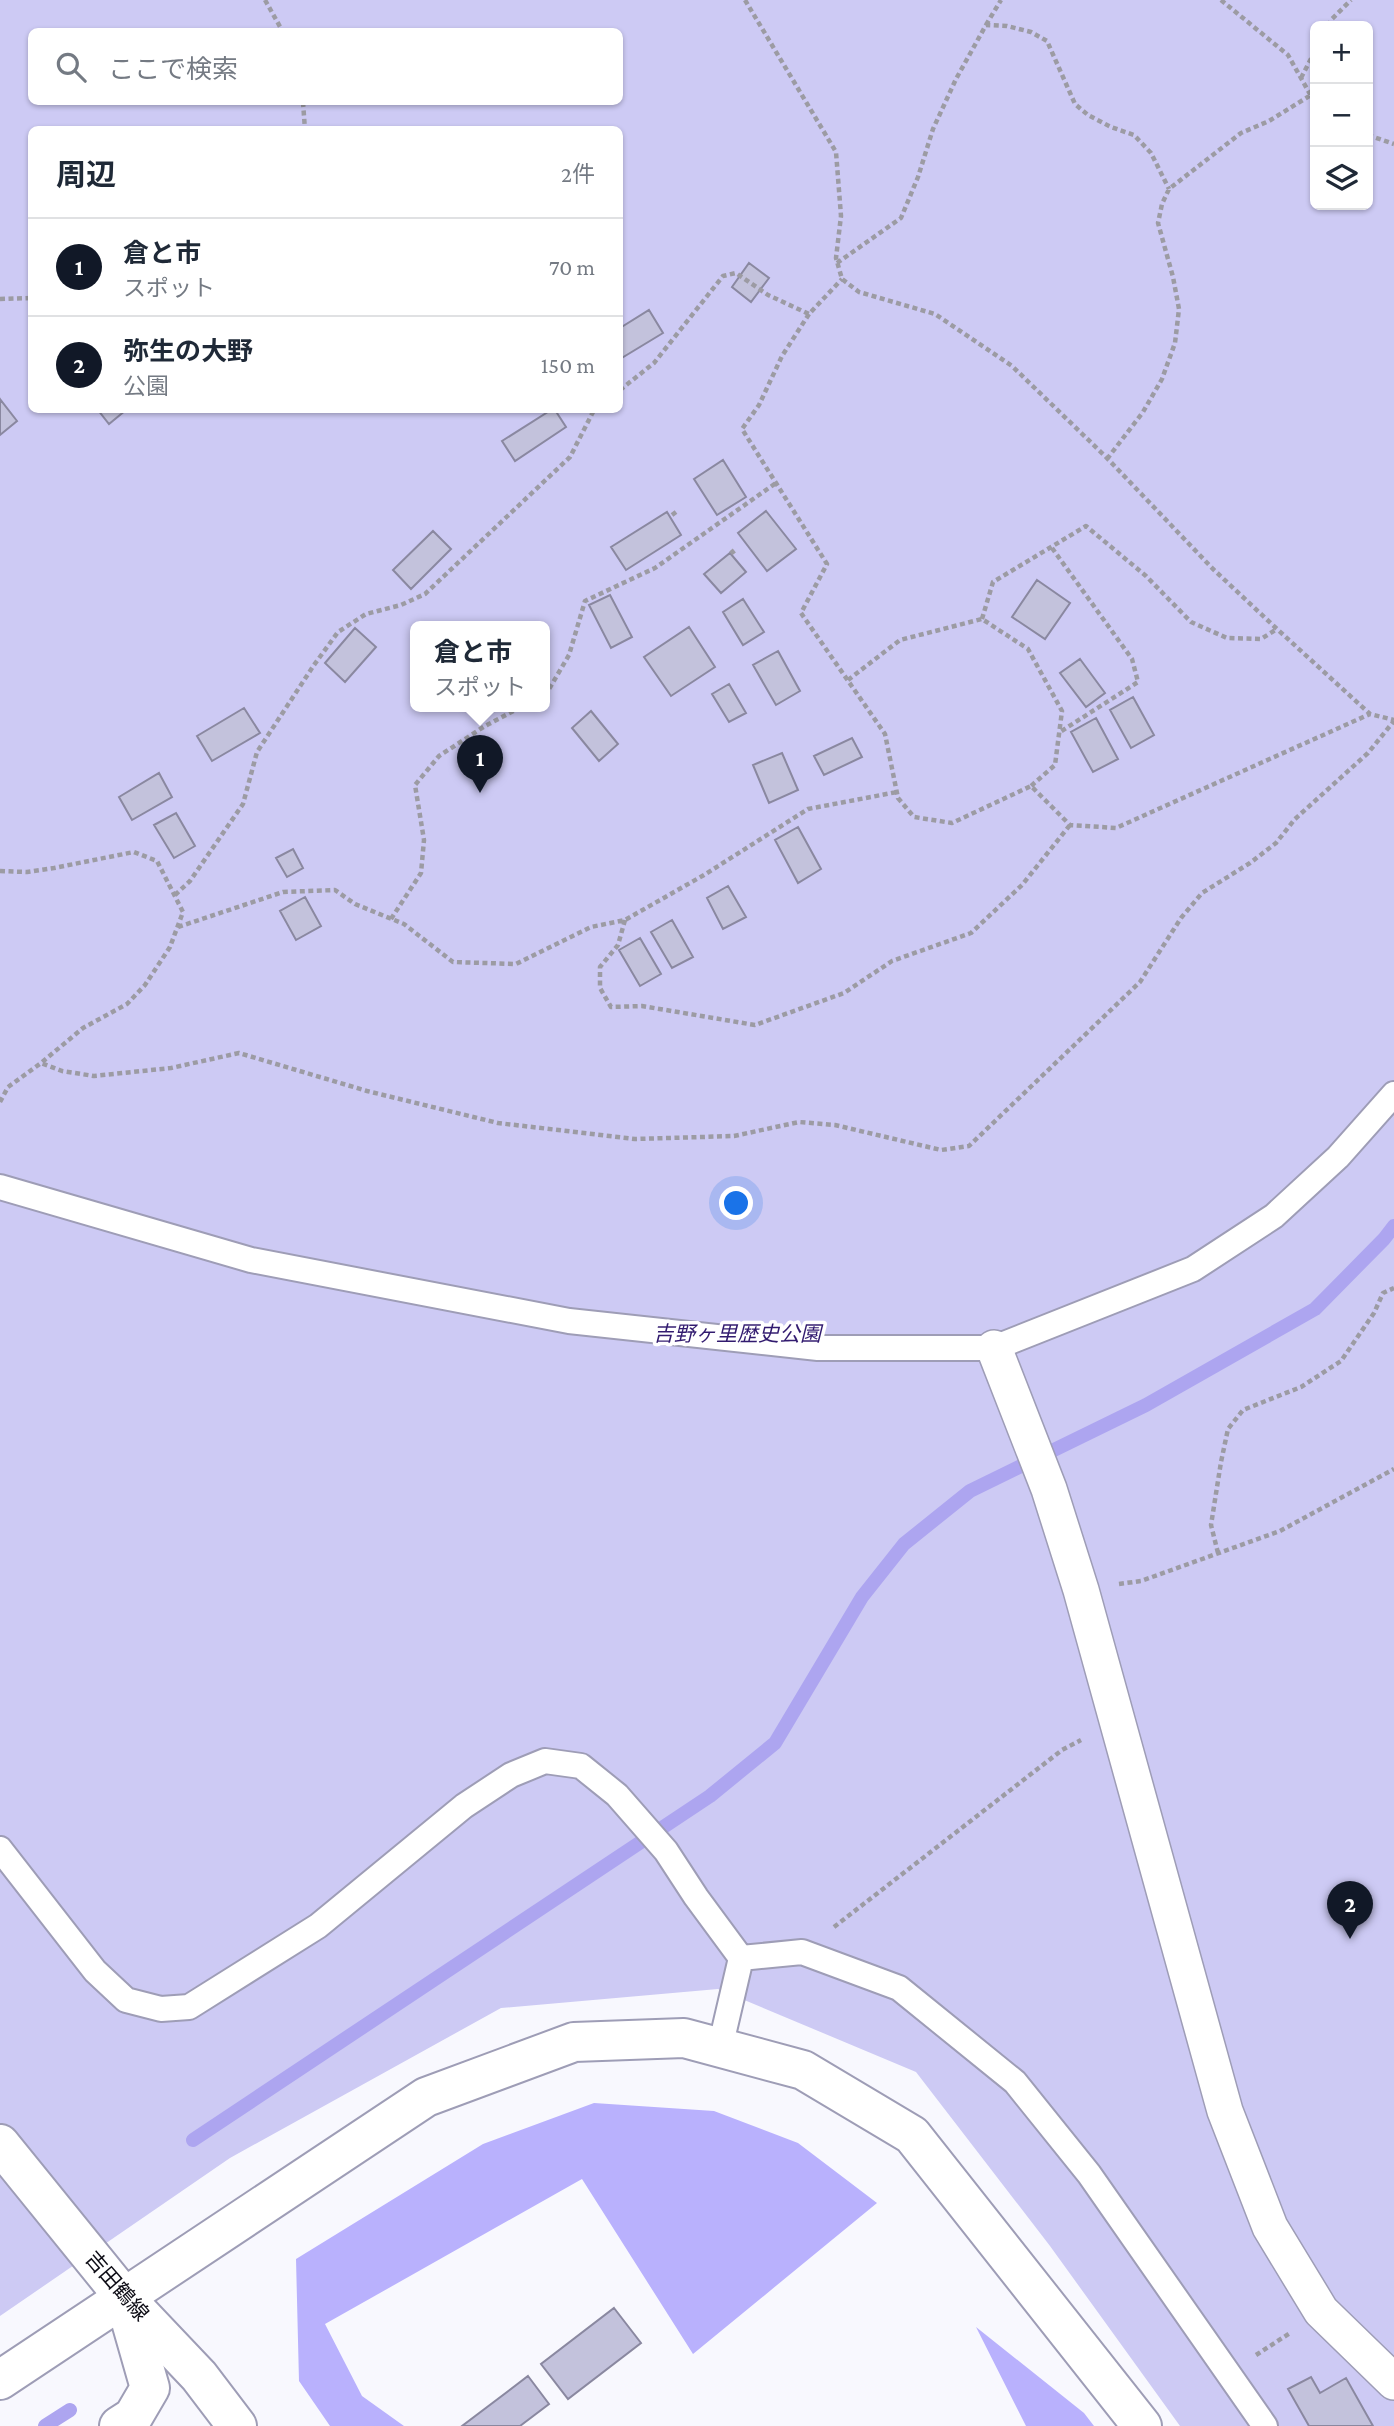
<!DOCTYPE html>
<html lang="ja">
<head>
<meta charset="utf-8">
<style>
  :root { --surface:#fff; --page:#f2f2f3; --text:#1f2937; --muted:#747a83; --line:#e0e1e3; --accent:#111827 }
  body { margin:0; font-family:"Crimson Pro","Noto Sans JP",serif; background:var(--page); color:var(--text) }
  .controls { position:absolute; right:21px; top:21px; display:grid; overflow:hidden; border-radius:10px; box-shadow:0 2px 5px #0004 }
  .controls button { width:63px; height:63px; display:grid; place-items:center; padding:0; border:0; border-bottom:2px solid var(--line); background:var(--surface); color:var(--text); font:35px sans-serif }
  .you { position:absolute; left:737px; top:1204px; width:24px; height:24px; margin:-18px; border:5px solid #fff; border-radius:50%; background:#1a73e8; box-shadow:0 0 0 10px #1a73e833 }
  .badge { display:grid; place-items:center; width:46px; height:46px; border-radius:50%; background:var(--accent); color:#fff; font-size:23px; font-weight:700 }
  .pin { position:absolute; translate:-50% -58px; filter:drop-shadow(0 2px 4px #0008) }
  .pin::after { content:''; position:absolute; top:37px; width:24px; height:21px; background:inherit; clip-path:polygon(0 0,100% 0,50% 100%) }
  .popup { position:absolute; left:410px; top:621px; width:140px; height:91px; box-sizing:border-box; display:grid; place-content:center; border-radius:10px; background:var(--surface); filter:drop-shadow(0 2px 5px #0005); font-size:23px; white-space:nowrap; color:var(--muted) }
  .popup b { font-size:26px; color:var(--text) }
  .popup::after { content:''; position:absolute; left:50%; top:100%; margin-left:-14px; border:14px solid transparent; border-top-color:var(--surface) }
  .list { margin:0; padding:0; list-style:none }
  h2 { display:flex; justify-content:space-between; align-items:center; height:91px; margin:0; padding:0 28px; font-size:30px }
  h2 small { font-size:23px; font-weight:400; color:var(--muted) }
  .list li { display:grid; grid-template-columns:46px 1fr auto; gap:21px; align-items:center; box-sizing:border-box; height:98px; padding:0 28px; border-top:2px solid var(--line) }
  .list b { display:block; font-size:26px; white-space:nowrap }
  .list p { margin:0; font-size:23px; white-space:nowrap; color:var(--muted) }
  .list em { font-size:23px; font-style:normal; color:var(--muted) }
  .icon { flex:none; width:38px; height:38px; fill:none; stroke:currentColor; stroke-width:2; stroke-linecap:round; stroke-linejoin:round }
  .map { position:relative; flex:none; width:1394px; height:2426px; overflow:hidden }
  .search { position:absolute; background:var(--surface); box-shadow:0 2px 5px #0004; left:28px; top:28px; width:595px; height:77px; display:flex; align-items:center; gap:18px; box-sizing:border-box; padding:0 24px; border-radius:10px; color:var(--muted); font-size:26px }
  .panel { position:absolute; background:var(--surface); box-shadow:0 2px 5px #0004; left:28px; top:126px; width:595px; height:287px; border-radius:10px }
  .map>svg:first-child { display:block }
  .green { fill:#cdcaf4; fill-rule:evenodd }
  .forest { fill:#b9b1fd }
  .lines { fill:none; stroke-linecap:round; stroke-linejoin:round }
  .stream { stroke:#ada5f0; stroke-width:14 }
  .building { fill:#c3c2dc; stroke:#8a88a0; stroke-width:2 }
  .service-casing { stroke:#9e9db6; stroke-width:28 }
  .pedestrian-casing { stroke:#9e9db6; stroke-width:38 }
  .minor-casing { stroke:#9e9db6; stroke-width:42 }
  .tertiary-casing { stroke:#9e9db6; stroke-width:42 }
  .secondary-casing { stroke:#9e9db6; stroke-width:42 }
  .path { stroke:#9c9ba3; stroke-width:4.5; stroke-dasharray:5 3.5; stroke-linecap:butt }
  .service { stroke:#fff; stroke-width:24 }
  .pedestrian { stroke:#fff; stroke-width:35 }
  .minor { stroke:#fff; stroke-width:38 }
  .tertiary { stroke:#fff; stroke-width:38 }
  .secondary { stroke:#fff; stroke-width:38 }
  .labels { text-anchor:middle; stroke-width:7; stroke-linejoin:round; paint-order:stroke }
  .park-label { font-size:21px; font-style:italic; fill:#321b6f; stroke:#fff }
  .street-label { font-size:21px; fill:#0d0c15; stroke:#fff }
</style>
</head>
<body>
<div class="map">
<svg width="1394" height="2426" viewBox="0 0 1394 2426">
  <rect width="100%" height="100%" fill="#f8f8fe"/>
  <path class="green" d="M0 0H1394V2426H1180L1050 2246 916 2072 718 1989 501 2008 230 2158 0 2316ZM1315 26H1368V205H1315ZM32 32H620V102H32ZM32 130H620V410H32ZM415 627H545V707H415Z"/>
  <path class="forest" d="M594 2103 714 2111 798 2143 877 2203 693 2354 582 2179 325 2324 362 2396 404 2426H330L299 2381 296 2259 483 2144Z
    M976 2327 1084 2413 1094 2426H1026Z"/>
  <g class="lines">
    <path class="stream" d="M193 2140 710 1796 775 1743 862 1597 904 1544 970 1491 1146 1405 1315 1309 1384 1239 1394 1226
      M45 2426 70 2410"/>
  </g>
  <path class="building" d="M749 263 769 278 751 302 732 287Z
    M649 310 663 333 620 359V328Z
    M0 399 17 421 0 435Z
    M98 410H126L109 424Z
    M551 410H555L566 427 515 461 502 441Z
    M723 460 746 497 717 515 694 479Z
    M766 511 796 549 767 571 738 533Z
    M667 512 681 535 626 570 611 547Z
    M433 531 451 549 411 589 393 570Z
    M730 553 746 572 721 593 704 574Z
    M1037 580 1070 603 1045 639 1012 617Z
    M610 595 632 637 611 648 589 605Z
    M743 599 764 632 743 645 723 612Z
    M689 627 715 667 671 696 644 657Z
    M355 628 376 647 345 682 325 663Z
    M778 651 800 691 776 705 753 665Z
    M1080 659 1105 693 1086 707 1060 673Z
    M729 684 746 713 729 722 712 694Z
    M1133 697 1154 735 1131 748 1110 710Z
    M244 708 260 733 212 761 197 736Z
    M591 711 618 744 599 761 572 728Z
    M1096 718 1118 759 1093 772 1071 732Z
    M852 738 862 757 824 775 814 756Z
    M782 753 798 790 769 803 753 765Z
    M159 773 172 797 132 820 119 797Z
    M176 813 195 846 174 858 154 825Z
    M798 827 821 869 798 883 775 840Z
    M293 849 303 868 287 877 276 858Z
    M728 886 746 917 723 929 707 898Z
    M305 897 321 926 296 940 280 911Z
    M672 920 693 957 672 968 651 932Z
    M640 938 661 974 640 986 619 950Z
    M614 2308 641 2343 568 2399 541 2364Z
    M528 2376 549 2404 520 2426H462Z
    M1311 2377 1320 2393 1346 2378 1373 2426H1309L1288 2389Z"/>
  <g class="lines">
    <g class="service-casing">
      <path id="service" d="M0 1187 251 1260 569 1321 818 1348H994L1193 1269 1274 1216 1338 1157 1394 1094
        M0 1849 95 1971 126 2000 161 2009 189 2007 318 1926 464 1806 511 1775 545 1761 581 1766 617 1795 666 1851 696 1897 741 1958
        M720 2048 741 1958 802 1952 899 1988 1015 2082 1089 2174 1265 2426"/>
    </g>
    <g class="pedestrian-casing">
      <path id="pedestrian" d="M994 1348 1049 1489 1081 1590 1225 2111 1270 2227 1321 2311 1394 2382"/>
    </g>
    <g class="minor-casing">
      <path id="minor" d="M119 2426 133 2417 150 2388 124 2297"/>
    </g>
    <g class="tertiary-casing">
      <path id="tertiary" d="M0 2380 426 2097 574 2042 684 2038 803 2070 912 2135 1142 2426"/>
    </g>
    <g class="secondary-casing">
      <path id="secondary" d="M0 2144 124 2297 199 2376 237 2426"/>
    </g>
    <path class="path" d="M265 0 283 32
      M745 0 836 152 841 216 836 258 842 279 859 292 935 314 1012 366 1105 456 1213 569 1277 629 1370 714 1394 720
      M1221 0 1288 55 1315 103
      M986 25 1001 0
      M1328 26 1332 19 1351 0
      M1301 78 1315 51
      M303 102 305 130
      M1368 135 1394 144
      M837 263 901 218 918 177 933 129 956 79 986 25 1007 26 1031 32 1047 41 1075 104 1088 115 1111 127 1134 135 1151 153 1169 189
      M0 299 32 298
      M809 314 782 356 759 405 742 429 827 564 801 613 885 734 898 798 914 817 952 823 1031 786 1070 825 1116 828 1370 714
      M620 390 654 363 723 276 736 273 768 295 809 314 842 279
      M1107 459 1143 412 1162 379 1175 343 1179 309 1173 277 1158 223 1162 204 1169 189 1241 133 1269 121 1311 95
      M672 515 676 512
      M1052 548 1132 659 1138 682 1060 732
      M731 550 735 555
      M982 619 993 582 1086 526 1146 576 1191 622 1227 638 1261 639 1277 629
      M848 680 900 640 982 619 1028 649 1062 711 1055 765 1031 786
      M545 696 569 655 585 601 655 568 776 483
      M0 871 27 872 54 868 134 852 157 861 183 912 170 947 145 985 127 1004 83 1028 41 1063
      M175 895 190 881 243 804 257 752 314 665 338 632 366 614 401 605 425 594 570 457 594 410
      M391 919 421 873 424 840 415 785 439 756 485 726 521 707
      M625 920 618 945 600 967V988L611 1007 642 1006 755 1025 844 993 892 961 971 933 1022 885 1070 825
      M178 927 283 892 335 890 355 904 404 924 453 962 516 964 591 927 625 920 704 875 808 809 897 792
      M0 1102 8 1087 41 1063 62 1071 94 1076 171 1068 239 1053 367 1091 498 1123 635 1139 734 1136 799 1122 835 1125 941 1150 969 1146 1140 982 1181 918 1202 893 1250 863 1276 843 1295 819 1368 753 1394 721
      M1218 1553 1211 1525 1221 1462 1228 1429 1243 1410 1301 1387 1341 1361 1374 1313 1383 1293 1394 1288
      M1119 1584 1141 1581 1280 1531 1394 1469
      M834 1927 1062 1750 1081 1740
      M1256 2355 1290 2333"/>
    <use href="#service" class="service"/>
    <use href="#pedestrian" class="pedestrian"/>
    <use href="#minor" class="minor"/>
    <use href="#tertiary" class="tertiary"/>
    <use href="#secondary" class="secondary"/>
  </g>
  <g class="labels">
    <g class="park-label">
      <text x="737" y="1341">吉野ヶ里歴史公園</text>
    </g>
    <g class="street-label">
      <text transform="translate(117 2286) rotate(49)" y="7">吉田鶴線</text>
    </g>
  </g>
</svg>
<div class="controls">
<button>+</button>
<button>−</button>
<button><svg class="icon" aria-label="layers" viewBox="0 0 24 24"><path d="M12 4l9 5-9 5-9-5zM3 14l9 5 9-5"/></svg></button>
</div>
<div class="you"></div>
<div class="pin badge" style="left:480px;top:793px">1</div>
<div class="popup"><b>倉と市</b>スポット</div>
<div class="pin badge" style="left:1350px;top:1939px">2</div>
<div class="search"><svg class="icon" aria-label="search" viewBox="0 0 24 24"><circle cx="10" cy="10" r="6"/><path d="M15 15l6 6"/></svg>ここで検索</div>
<section class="panel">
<h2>周辺<small>2件</small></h2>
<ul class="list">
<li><span class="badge">1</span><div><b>倉と市</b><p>スポット</p></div><em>70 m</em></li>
<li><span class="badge">2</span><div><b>弥生の大野</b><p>公園</p></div><em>150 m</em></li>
</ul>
</section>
</div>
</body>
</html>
